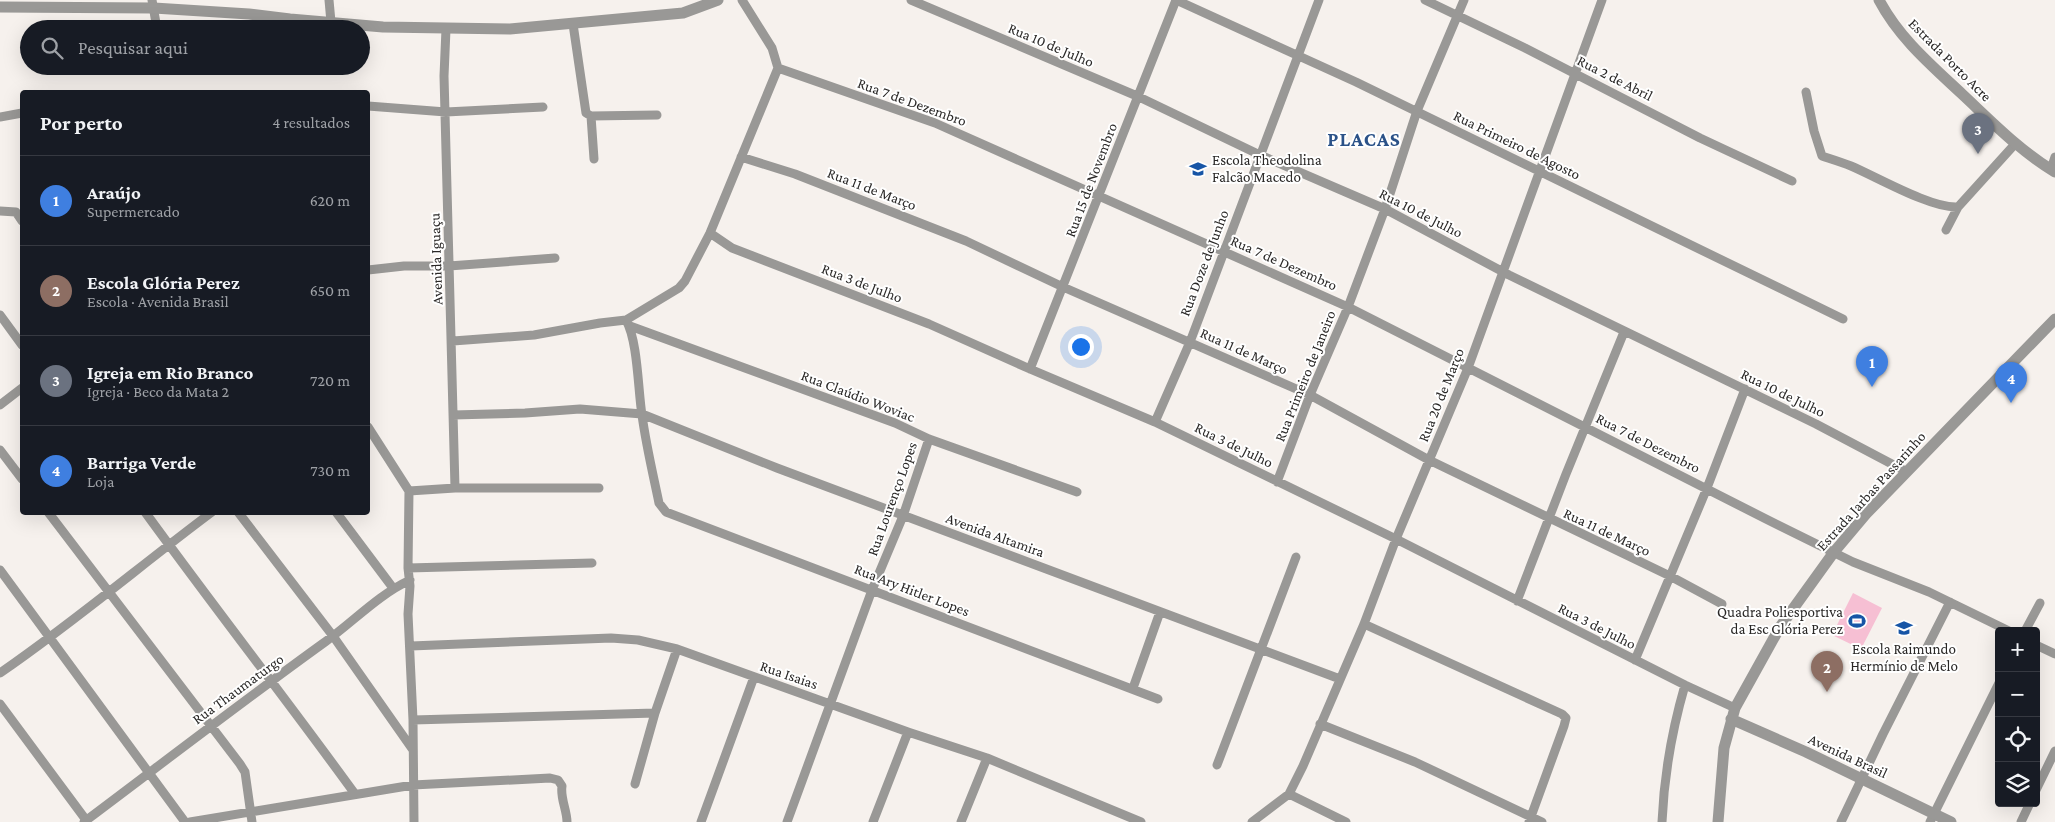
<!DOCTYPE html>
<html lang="pt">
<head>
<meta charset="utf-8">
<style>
  :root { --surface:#171b24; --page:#20242c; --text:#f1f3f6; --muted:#9ea1a6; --line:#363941; --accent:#b45309 }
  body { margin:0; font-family:"Crimson Pro",serif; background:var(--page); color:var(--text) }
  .controls { position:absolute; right:15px; bottom:15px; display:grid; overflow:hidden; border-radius:5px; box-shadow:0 5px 20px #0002 }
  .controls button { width:45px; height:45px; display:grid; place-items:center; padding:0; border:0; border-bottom:1px solid var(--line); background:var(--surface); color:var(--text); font:25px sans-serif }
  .you { position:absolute; left:1080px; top:346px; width:18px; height:18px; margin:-12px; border:4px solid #fff; border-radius:50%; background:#1a73e8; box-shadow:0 0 0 8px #1a73e833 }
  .badge { display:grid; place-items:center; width:32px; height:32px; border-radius:50%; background:var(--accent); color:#fff; font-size:16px; font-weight:700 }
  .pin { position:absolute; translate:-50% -41px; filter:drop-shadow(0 1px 2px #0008) }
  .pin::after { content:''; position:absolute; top:26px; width:18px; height:15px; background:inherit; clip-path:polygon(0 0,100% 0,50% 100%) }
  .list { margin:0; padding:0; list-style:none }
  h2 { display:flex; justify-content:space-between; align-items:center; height:65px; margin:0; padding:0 20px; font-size:21px }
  h2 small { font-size:16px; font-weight:400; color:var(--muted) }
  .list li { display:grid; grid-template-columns:32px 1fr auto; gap:15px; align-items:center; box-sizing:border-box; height:90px; padding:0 20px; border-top:1px solid var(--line) }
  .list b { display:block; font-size:19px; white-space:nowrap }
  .list p { margin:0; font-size:16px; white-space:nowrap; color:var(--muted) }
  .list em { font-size:16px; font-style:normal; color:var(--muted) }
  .icon { flex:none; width:28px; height:28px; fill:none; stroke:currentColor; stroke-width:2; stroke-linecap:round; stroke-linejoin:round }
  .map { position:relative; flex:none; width:2055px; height:822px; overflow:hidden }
  .search { position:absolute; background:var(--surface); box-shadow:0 5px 20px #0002; left:20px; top:20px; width:350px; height:55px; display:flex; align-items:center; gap:12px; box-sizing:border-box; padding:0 18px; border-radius:28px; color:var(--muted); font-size:19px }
  .panel { position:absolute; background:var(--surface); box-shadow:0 5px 20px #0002; left:20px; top:90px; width:350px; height:425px; border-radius:5px }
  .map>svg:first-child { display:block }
  .pitch { fill:#f6bfd3 }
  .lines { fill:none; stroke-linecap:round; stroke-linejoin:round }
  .minor { stroke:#999896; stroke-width:9 }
  .tertiary { stroke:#999896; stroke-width:11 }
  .labels { text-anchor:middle; stroke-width:4; stroke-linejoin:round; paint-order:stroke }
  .street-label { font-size:15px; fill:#2a2827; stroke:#fff }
  .poi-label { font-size:15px; fill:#2a2827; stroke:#fff; text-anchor:start }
  .district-label { font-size:20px; font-weight:bold; letter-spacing:1px; fill:#2b5288; stroke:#fff }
</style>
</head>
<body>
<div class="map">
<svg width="2055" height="822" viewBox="0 0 2055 822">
  <rect width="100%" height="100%" fill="#f6f1ed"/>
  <path class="pitch" d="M1853 593 1882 608 1861 649 1832 635Z"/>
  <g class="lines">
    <path class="minor" d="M152 0 157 29
      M329 0 331 22
      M742 0 772 48 778 68
      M911 0 1137 96 1260 155 1385 209 1509 275 1816 424 1907 472
      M1176 0 1356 82 1843 319
      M1425 0 1525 48 1700 138 1792 181
      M573 24 586 113 591 116 657 115
      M446 29 444 76 455 488
      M778 68 935 123 1348 307 1766 519 1853 562 1929 592 2009 631
      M1806 92 1814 131 1822 156C1831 159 1841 162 1851 166 1877 177 1932 209 1958 207
      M368 106 446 112 543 107
      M591 116 594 159
      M0 117 22 113
      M741 157 795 174 966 241 1063 287 1310 395 1429 460 1670 576 1722 604
      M2051 169 2055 157
      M0 211 16 212 22 221
      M1946 230 1958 207 2015 144
      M710 233 732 248 929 324 1030 369 1155 422 1396 539 1685 685 1735 708
      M368 270 404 266H449L555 258
      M0 315 22 345
      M626 320C638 341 638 391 642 415 646 445 653 474 659 503L666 512 1158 699
      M630 326 895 423 929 439 1077 492
      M453 341 534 335 600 323 626 320 679 288 685 281 710 233 778 68
      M1030 369 1176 0
      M0 405 22 388
      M453 415 525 413 580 409 642 414 777 468 1340 679
      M1155 422 1190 342 1319 0
      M368 427 409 491
      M0 450 22 479
      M1277 482 1310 395 1348 307 1385 209 1417 111 1464 0
      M409 491 408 568 410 586 408 614 413 720 414 822
      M409 491 455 488H599
      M48 512 240 764 245 772 252 822
      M145 512C214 607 286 699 355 794
      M238 512 333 636 413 750
      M336 512 393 588
      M408 568 592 563
      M0 570 185 822
      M1517 601 1566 474 1624 332
      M1364 624 1562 714 1566 718 1564 726 1529 822
      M2025 631 2040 603
      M2036 645 2055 654
      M411 646 611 638 638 640 677 649 908 732 987 758 1141 822
      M1635 660 1707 488 1745 389
      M0 673C73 623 141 565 212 512
      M1133 688 1160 612
      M0 704 86 820
      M413 720 655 713
      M1320 724 1415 762 1542 822
      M1217 765 1296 557
      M635 784 655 713 677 649
      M2036 790 2055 751
      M1289 794 1346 822
      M84 822C164 762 243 701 325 642 353 622 378 595 410 580
      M190 822 413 785 550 778 558 780 562 786C560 798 567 810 567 822
      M701 822 754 677
      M787 822 872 590 903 516 929 439
      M873 822 908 732
      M961 822 987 758
      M1252 822 1289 794 1303 766 1364 624 1396 539 1468 368 1602 0
      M1662 822C1664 776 1672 730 1685 685
      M1841 822 1883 734 1950 602
      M1930 822 1999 683
      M2021 822 2030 803"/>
    <path class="tertiary" d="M1879 0C1899 38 1931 65 1962 94 1992 122 2020 151 2055 172
      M0 7 154 8 249 14 290 19 383 27 510 29 683 13 718 0
      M1731 719 1806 752 1951 822
      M1718 822 1724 748 1735 708 1780 627 1834 552 1866 514 2055 319"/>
  </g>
  <defs>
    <g id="school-bare" transform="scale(1.35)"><path d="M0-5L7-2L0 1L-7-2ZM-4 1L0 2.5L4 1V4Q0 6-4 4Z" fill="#1755a6" stroke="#fff" stroke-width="2.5" paint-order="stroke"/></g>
    <g id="stadium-bare" transform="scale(1.35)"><path d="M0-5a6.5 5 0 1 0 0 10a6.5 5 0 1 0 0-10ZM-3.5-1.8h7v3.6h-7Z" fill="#1755a6" stroke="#fff" stroke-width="2.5" paint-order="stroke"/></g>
  </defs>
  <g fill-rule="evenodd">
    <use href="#school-bare" x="1198" y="169"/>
    <use href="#stadium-bare" x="1857" y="621"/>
    <use href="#school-bare" x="1904" y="628"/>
  </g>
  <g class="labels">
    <g class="street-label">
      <text transform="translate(1051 45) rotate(23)" y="5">Rua 10 de Julho</text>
      <text transform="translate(1950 60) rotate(45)" y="5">Estrada Porto Acre</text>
      <text transform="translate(1615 78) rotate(27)" y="5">Rua 2 de Abril</text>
      <text transform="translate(912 102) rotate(20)" y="5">Rua 7 de Dezembro</text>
      <text transform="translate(1517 145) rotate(26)" y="5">Rua Primeiro de Agosto</text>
      <text transform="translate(1091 180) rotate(-69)" y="5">Rua 15 de Novembro</text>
      <text transform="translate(872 189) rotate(21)" y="5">Rua 11 de Março</text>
      <text transform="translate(1421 213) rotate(27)" y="5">Rua 10 de Julho</text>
      <text transform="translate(436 259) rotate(-92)" y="5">Avenida Iguaçu</text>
      <text transform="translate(1204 263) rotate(-69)" y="5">Rua Doze de Junho</text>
      <text transform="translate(1284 263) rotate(24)" y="5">Rua 7 de Dezembro</text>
      <text transform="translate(862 283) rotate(21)" y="5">Rua 3 de Julho</text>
      <text transform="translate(1244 351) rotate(24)" y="5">Rua 11 de Março</text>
      <text transform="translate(1305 376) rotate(-68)" y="5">Rua Primeiro de Janeiro</text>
      <text transform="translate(1783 393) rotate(26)" y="5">Rua 10 de Julho</text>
      <text transform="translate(1441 395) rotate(-68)" y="5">Rua 20 de Março</text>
      <text transform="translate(858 396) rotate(21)" y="5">Rua Claúdio Woviac</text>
      <text transform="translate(1648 443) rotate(27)" y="5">Rua 7 de Dezembro</text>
      <text transform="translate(1234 445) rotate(26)" y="5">Rua 3 de Julho</text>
      <text transform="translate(1871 491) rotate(-48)" y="5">Estrada Jarbas Passarinho</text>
      <text transform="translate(892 499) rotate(-70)" y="5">Rua Lourenço Lopes</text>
      <text transform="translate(1607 532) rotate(25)" y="5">Rua 11 de Março</text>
      <text transform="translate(995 535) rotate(20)" y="5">Avenida Altamira</text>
      <text transform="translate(912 590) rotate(21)" y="5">Rua Ary Hitler Lopes</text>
      <text transform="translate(1597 626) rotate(27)" y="5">Rua 3 de Julho</text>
      <text transform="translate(789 675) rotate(19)" y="5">Rua Isaias</text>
      <text transform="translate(238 689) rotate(-36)" y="5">Rua Thaumaturgo</text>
      <text transform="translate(1848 756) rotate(25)" y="5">Avenida Brasil</text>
    </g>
    <g class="poi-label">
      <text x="1212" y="165">Escola Theodolina<tspan x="1212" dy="17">Falcão Macedo</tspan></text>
      <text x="1843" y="617" text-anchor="end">Quadra Poliesportiva<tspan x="1843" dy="17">da Esc Glória Perez</tspan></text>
      <text x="1904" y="654" text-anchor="middle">Escola Raimundo<tspan x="1904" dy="17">Hermínio de Melo</tspan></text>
    </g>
    <g class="district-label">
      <text x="1364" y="146">PLACAS</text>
    </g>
  </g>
</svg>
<div class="controls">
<button>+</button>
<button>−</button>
<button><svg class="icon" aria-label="locate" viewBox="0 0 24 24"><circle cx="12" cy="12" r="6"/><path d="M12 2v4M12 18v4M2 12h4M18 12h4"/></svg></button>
<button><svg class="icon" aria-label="layers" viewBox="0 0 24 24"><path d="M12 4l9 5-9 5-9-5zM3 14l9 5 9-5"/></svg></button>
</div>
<div class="you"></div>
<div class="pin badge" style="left:1872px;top:387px;background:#3f7fe0">1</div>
<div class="pin badge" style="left:1827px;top:692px;background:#8d6e63">2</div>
<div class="pin badge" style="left:1978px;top:154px;background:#6b7280">3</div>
<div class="pin badge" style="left:2011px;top:403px;background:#3f7fe0">4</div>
<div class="search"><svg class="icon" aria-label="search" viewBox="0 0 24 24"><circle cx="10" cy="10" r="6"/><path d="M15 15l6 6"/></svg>Pesquisar aqui</div>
<section class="panel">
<h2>Por perto<small>4 resultados</small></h2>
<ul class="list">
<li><span class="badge" style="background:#3f7fe0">1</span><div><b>Araújo</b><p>Supermercado</p></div><em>620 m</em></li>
<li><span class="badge" style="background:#8d6e63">2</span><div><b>Escola Glória Perez</b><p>Escola · Avenida Brasil</p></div><em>650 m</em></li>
<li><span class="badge" style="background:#6b7280">3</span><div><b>Igreja em Rio Branco</b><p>Igreja · Beco da Mata 2</p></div><em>720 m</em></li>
<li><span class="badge" style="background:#3f7fe0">4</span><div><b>Barriga Verde</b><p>Loja</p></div><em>730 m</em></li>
</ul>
</section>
</div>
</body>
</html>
